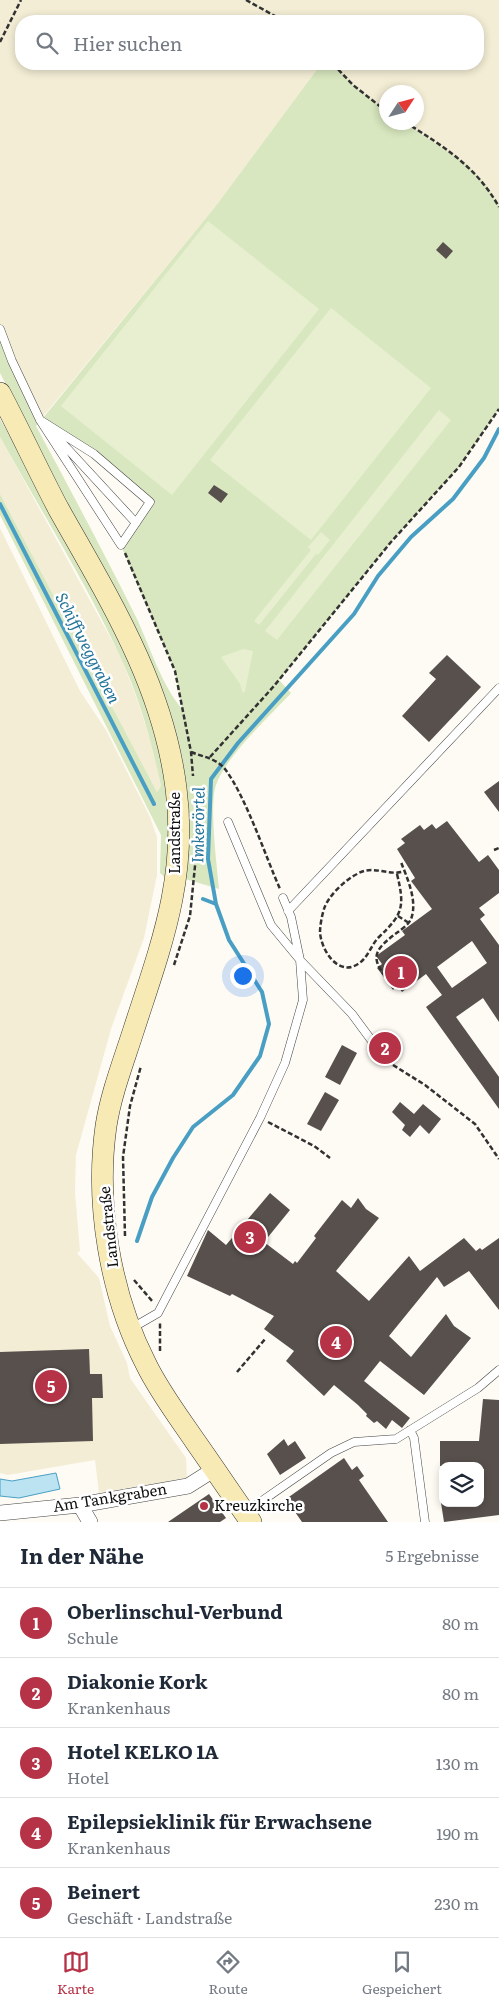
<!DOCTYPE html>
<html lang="de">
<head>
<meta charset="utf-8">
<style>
  :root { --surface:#fff; --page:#f6f6f7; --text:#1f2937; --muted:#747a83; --line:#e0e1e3; --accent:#b63246 }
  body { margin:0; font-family:Literata,serif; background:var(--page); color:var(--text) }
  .controls { position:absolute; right:15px; bottom:15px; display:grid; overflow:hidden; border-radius:10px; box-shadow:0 2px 8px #0003 }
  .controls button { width:45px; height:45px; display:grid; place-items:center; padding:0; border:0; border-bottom:1px solid var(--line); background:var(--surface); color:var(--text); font:25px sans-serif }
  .compass { position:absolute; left:379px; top:85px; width:45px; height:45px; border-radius:50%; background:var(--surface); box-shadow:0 2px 8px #0003; rotate:54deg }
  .you { position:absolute; left:242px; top:975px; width:18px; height:18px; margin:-12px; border:4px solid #fff; border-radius:50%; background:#1a73e8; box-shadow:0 0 0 8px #1a73e833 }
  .badge { display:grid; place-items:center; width:32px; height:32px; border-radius:50%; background:var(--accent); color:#fff; font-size:16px; font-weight:700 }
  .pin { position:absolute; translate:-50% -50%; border:2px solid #fff; box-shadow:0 1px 5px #0006 }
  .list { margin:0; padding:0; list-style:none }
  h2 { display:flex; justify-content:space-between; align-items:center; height:65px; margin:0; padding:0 20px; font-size:21px }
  h2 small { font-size:16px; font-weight:400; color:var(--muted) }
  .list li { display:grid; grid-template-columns:32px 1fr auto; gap:15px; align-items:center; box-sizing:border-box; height:70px; padding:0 20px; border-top:1px solid var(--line) }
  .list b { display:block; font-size:19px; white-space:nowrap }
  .list p { margin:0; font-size:16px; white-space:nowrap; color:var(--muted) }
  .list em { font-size:16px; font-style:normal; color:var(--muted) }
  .icon { flex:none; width:28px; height:28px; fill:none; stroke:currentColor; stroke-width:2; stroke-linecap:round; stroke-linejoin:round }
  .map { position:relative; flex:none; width:499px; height:1522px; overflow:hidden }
  .search { position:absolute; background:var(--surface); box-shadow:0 2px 8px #0003; left:15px; right:15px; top:15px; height:55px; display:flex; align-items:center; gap:12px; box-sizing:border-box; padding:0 18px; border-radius:20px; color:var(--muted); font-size:19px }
  .sheet { height:415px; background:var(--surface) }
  nav { display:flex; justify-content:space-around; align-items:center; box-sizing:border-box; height:70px; border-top:1px solid var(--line); background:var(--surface); font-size:14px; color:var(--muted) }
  nav a { display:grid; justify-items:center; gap:2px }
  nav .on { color:var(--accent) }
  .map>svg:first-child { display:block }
  .farmland { fill:#f3edd5 }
  .green { fill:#d8e7bf; fill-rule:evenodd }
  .pitch { fill:#e7efd0 }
  .water { fill:#bce3f2; stroke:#499fc3 }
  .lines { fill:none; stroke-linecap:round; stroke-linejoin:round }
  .stream { stroke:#499fc3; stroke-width:4 }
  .building { fill:#58504d; fill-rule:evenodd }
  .service-casing { stroke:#434343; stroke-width:9 }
  .minor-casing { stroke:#434343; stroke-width:16 }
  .secondary-casing { stroke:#323232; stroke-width:22 }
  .path { stroke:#323232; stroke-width:2.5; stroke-dasharray:5 2.5; stroke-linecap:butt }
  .service { stroke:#fff; stroke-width:8 }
  .minor { stroke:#fff; stroke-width:15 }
  .secondary { stroke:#f8eab4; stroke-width:21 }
  .poi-dot { fill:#b63246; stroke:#fff; stroke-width:2 }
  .labels { text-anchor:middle; stroke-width:5; stroke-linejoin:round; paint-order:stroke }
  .street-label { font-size:15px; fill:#101010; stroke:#fff }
  .poi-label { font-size:15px; fill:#101010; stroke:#fff; text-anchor:start }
  .water-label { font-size:16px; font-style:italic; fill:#227299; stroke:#fff }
</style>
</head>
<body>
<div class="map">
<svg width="499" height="1522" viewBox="0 0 499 1522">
  <rect width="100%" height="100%" fill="#fefbf4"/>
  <path class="farmland" d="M0 0H499V207L488 187 465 163 405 123 416 122V92H386V111L353 85 333 64H478V21H21V64H321L215 207 42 418 0 329Z
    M0 437 121 657 139 705 155 755 161 786 157 792 0 494Z
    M0 528 80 691 106 730 150 817 157 837V875L144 938 111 1029 76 1155 75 1192 80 1251 77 1253 99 1278 110 1326 127 1363 130 1378 186 1458 187 1478 99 1493 95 1460 8 1475 0 1473Z"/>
  <path class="green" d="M321 64H333L353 85 386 111V122L405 123 465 163 488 187 499 207V409L459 467 391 542 279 680 291 693C269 717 226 756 216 785 209 806 217 865 219 889L182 878 183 786 93 553 0 373V329L43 418 215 207ZM42 419 150 501 122 548 175 671 182 709C160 682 150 646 135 615 103 551 70 489 36 426Z
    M0 419 129 651 161 744 170 814 167 879 160 873 161 835 0 515V494L157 792 161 786C152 742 139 697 120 656 85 581 40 509 0 437Z"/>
  <path class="pitch" d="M208 221 319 309 172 495 61 406Z
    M331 308 431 388 311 540 210 460Z
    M439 410 451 420 277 640 265 631Z
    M321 532 330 540 318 555 316 554 259 625 254 621 311 550 308 547Z
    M243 649 253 651 245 691 243 693 240 684 221 657Z"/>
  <path class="water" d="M56 1473 60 1489 19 1498 0 1496V1479L12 1481Z"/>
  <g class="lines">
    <path class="stream" d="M0 504 154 804
      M203 899 216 904
      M137 1241 152 1197 173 1158 193 1127 233 1095 260 1056 269 1024 262 992 229 940 216 904 208 859 211 779 238 743 354 614 378 576 411 537 453 499 484 458 499 429"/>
  </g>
  <path class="building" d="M443 242 453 251 446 259 436 250Z
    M214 485 228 494 221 503 208 493Z
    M447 655 481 687 429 742 402 716 436 679 429 673Z
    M499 781V812L484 792Z
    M447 821 479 862 488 855 499 870V893L479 908 485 915 480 919 499 945V1022L483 998 456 1017 499 1077V1109L426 1007 442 995 426 974 402 992 395 982 391 986 377 968 382 964 376 956 405 935 402 931 432 909 411 881 415 878 397 849 405 843 401 839 420 825 424 830 432 824 436 829ZM472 941 487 963 452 988 437 967Z
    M342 1045 357 1053 340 1085 325 1077Z
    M325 1092 339 1100 321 1131 307 1124Z
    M400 1102 414 1114 423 1104 441 1119 429 1134 420 1125 410 1137 402 1130 405 1125 392 1112Z
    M270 1193 290 1210 264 1242 293 1264 295 1261 297 1263 316 1238 314 1236 342 1200 351 1208 358 1198 366 1209 379 1218 336 1271 369 1301 409 1256 420 1271 464 1238 476 1251 480 1248 482 1250 499 1238V1310L469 1271 444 1287 437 1277 389 1336 411 1357 446 1314 454 1326 471 1338 424 1395 380 1361 364 1381 410 1418 402 1428 392 1420 386 1429 377 1421 374 1423 366 1416 367 1414 358 1405 334 1385 324 1396 286 1361 294 1351 264 1329 274 1316 232 1294 230 1296 187 1276 208 1230 226 1245Z
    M89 1349 90 1374H102L103 1398H92L93 1441 0 1444V1352Z
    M483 1399 499 1400V1515L444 1522 441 1503H480V1490L484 1489V1469H480V1466H440V1441H479Z
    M284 1439 288 1446 295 1441 306 1458 280 1475 267 1454Z
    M344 1458 352 1470 357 1466 364 1476 359 1480 388 1522H302L286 1499Z
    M209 1494 226 1518 220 1522H168Z"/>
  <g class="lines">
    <g class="service-casing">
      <path id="service" d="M0 329 12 361 40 420 121 545 150 502 94 454 40 420
        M52 432 136 523
        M228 822 271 925 300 960 352 1014 386 1060
        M288 911 499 688
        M132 1328 158 1313 260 1118 285 1063 303 1000 300 960 291 917 283 898
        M410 1430 414 1438 425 1522
        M246 1512 331 1453 354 1442 396 1439 478 1388 499 1370"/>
    </g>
    <g class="minor-casing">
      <path id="minor" d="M80 1505 90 1522
        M0 1513 80 1505 188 1486 215 1469"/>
    </g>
    <g class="secondary-casing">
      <path id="secondary" d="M0 393C20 431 38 470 58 508 108 597 163 684 176 788 188 879 160 948 133 1032 123 1063 111 1094 106 1126 95 1204 110 1294 146 1364 159 1391 178 1416 195 1441 214 1468 232 1495 251 1522"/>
    </g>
    <path class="path" d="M246 0 284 21
      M0 42 21 0
      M333 64 353 85 386 111
      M405 122C444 147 476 166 499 207
      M125 553 175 671 191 752 193 776
      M191 752C203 757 216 758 225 769 246 797 265 855 280 889
      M210 757 274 686 391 542 459 467 499 409
      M494 850 499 848
      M397 874C405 907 403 914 379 937 371 945 368 958 358 964 338 977 321 950 320 932 320 926 322 915 324 909 328 896 345 880 357 874 374 864 389 877 405 871
      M398 916 409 923
      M174 965 190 916 196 856
      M394 989C374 961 366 955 398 932 402 929 409 924 411 919 418 901 407 878 401 862
      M393 1065 425 1085 475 1124 499 1159
      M268 1122 314 1146 330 1158
      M125 1236 123 1157 130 1106 141 1066
      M134 1280 153 1302
      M160 1351V1322
      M237 1372 266 1338"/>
    <use href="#service" class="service"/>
    <use href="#minor" class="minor"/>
    <use href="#secondary" class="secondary"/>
  </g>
  <circle class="poi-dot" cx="204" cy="1506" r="5"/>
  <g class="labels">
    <g class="street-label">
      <text transform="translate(175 833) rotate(-90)" y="5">Landstraße</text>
      <text transform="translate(109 1227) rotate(-96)" y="5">Landstraße</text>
      <text transform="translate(110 1498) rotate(-9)" y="5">Am Tankgraben</text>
    </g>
    <g class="poi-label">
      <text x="214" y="1511">Kreuzkirche</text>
    </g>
    <g class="water-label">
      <text transform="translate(88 648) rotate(63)" y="6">Schiffweggraben</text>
      <text transform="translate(198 825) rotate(-89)" y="6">Imkerörtel</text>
    </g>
  </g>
</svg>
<div class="controls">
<button><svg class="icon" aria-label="layers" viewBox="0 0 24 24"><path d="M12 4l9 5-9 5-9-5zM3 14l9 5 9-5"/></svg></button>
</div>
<svg class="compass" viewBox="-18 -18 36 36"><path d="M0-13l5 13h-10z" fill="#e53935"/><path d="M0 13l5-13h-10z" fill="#747a83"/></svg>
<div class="you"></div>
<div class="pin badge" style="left:401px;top:972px">1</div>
<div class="pin badge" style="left:385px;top:1048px">2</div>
<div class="pin badge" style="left:250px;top:1237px">3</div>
<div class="pin badge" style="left:336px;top:1342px">4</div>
<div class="pin badge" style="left:51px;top:1386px">5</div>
<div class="search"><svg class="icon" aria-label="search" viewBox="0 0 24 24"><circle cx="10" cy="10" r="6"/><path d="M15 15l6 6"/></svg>Hier suchen</div>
</div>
<section class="sheet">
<h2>In der Nähe<small>5 Ergebnisse</small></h2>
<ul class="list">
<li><span class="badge">1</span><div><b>Oberlinschul-Verbund</b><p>Schule</p></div><em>80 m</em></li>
<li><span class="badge">2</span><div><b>Diakonie Kork</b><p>Krankenhaus</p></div><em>80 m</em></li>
<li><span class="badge">3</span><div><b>Hotel KELKO 1A</b><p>Hotel</p></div><em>130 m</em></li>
<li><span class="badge">4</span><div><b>Epilepsieklinik für Erwachsene</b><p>Krankenhaus</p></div><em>190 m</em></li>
<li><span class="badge">5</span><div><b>Beinert</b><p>Geschäft · Landstraße</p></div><em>230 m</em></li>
</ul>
</section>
<nav>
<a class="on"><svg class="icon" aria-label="map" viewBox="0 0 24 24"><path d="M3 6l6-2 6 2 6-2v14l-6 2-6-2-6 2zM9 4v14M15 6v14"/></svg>Karte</a>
<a><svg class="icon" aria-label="directions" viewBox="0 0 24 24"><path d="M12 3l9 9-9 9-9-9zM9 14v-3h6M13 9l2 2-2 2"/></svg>Route</a>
<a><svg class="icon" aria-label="saved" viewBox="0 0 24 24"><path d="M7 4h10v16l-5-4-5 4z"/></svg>Gespeichert</a>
</nav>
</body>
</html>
